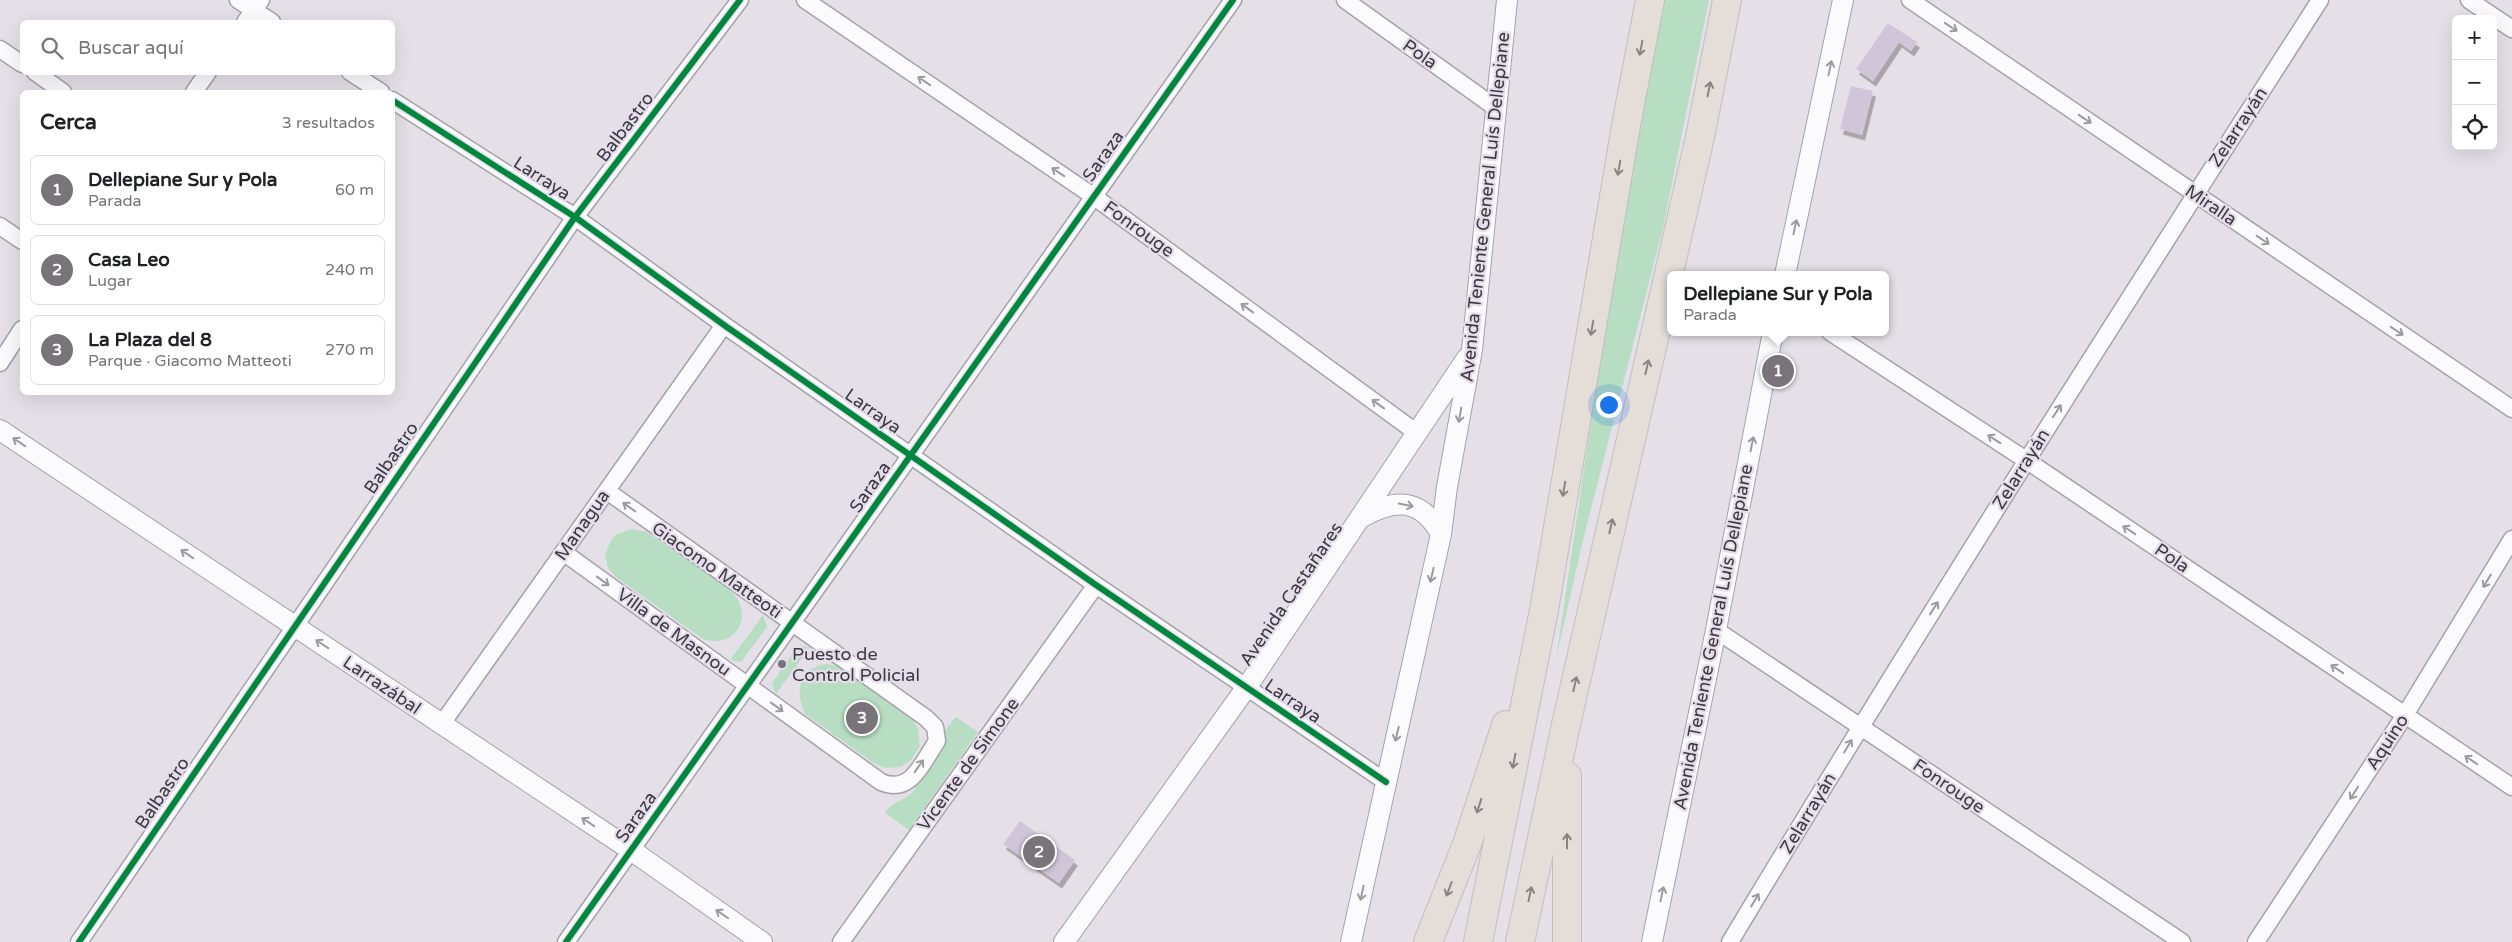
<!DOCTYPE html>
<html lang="es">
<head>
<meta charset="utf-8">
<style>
  :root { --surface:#fff; --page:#f2f2f2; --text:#202124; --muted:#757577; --line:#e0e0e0; --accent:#78747a }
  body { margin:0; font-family:"Varela Round",sans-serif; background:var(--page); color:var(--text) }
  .controls { position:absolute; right:15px; top:15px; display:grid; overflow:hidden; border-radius:8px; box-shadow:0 5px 20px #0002 }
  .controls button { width:45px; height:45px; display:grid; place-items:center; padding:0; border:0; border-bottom:1px solid var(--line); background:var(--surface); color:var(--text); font:25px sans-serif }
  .you { position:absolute; left:1608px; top:404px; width:18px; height:18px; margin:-12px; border:4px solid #fff; border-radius:50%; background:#1a73e8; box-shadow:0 0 0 8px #1a73e833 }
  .badge { display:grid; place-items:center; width:32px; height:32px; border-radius:50%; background:var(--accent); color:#fff; font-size:16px; font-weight:700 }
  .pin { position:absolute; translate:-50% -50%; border:2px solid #fff; box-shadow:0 1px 5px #0006 }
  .popup { position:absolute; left:1667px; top:271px; width:222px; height:65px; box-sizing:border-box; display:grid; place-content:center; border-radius:8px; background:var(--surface); filter:drop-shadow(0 1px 4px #0005); font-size:16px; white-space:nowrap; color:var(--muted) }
  .popup b { font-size:19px; color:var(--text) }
  .popup::after { content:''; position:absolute; left:50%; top:100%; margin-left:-10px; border:10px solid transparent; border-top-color:var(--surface) }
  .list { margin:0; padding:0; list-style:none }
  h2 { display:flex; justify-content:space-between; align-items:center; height:65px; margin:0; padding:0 20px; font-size:21px }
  h2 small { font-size:16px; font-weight:400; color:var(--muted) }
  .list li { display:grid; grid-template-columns:32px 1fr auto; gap:15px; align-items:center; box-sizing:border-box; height:70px; margin:0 10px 10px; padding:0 10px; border:1px solid var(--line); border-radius:8px }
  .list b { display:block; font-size:19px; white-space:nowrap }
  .list p { margin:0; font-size:16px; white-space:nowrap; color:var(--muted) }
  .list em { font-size:16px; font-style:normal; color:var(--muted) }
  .icon { flex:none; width:28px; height:28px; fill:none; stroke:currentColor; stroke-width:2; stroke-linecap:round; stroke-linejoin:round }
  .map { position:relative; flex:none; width:2512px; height:942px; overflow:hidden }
  .search { position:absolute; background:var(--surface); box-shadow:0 5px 20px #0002; left:20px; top:20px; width:375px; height:55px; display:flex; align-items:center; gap:12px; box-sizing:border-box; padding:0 18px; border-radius:8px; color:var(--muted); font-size:19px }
  .panel { position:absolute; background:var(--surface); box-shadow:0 5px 20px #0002; left:20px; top:90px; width:375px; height:305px; border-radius:8px }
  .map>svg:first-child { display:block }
  .green { fill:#b7dec2 }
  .building { fill:#d1c5d9; filter:url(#shadow) }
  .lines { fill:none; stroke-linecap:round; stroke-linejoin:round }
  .minor-casing { stroke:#a6a2a9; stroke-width:19 }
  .tertiary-casing { stroke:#a6a2a9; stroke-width:22 }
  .motorway-casing { stroke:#c0bec2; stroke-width:30 }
  .minor { stroke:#fbfafc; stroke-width:16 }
  .tertiary { stroke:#fbfafc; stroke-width:20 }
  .motorway { stroke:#e4ddd8; stroke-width:28 }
  .cycleway-casing { stroke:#e5ddec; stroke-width:9 }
  .cycleway { stroke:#00873e; stroke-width:6 }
  .oneway { stroke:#9c9a9e }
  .oneway2 { stroke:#888384 }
  .poi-dot { fill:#78747a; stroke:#e5ddec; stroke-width:2 }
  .labels { text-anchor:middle; stroke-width:4.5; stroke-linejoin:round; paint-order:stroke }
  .street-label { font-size:18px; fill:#3d3a3f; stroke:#e5ddec }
  .poi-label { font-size:18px; fill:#3d3a3f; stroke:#e5ddec; text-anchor:start }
</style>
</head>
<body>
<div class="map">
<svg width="2512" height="942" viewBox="0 0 2512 942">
  <defs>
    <filter id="shadow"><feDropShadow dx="3" dy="5.5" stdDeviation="0" flood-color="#0004"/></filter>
  </defs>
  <rect width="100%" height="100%" fill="#e5e0e8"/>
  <path class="green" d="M1662 0H1709L1663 228 1583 540 1556 659 1627 178Z
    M632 529 647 532C662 543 731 587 737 598 752 624 731 648 703 639L616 577 608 568 605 555 610 542 615 535Z
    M763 615 767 627 741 662 730 660Z
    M802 646 810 647 776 694 772 683 797 647Z
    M826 664 838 666 910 715 918 729 920 746 911 760 900 767 886 768 875 764 805 714C794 691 800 668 826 664Z
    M956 717 978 732 909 830 885 813C895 800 900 803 912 793L944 747 945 730Z"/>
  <path class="building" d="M1888 23 1917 42 1911 51 1899 42 1873 81 1856 69Z
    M1851 86 1873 91 1862 135 1840 129Z
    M1020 821 1075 860 1059 883 1003 844Z"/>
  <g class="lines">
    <g class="minor-casing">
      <path id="minor" d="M238 0 272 22
        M805 0 1093 196 1417 433
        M1345 0 1496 108
        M1910 0 2512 409
        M2469 0 2512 29
        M245 22 261 0
        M0 49 22 64
        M35 72 63 92
        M350 72 381 92
        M194 92 208 72
        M392 100 575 217 724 325 1096 585 1386 782
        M0 226 22 241
        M1830 332 2026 460 2512 787
        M0 363 22 329
        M563 552 881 782C911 795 922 763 937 741L935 727 926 718 607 491
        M1716 630 2182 942
        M441 725 724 325
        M79 942 575 217 740 0
        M566 942 1233 0
        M841 942 1096 585
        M1730 942C1921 624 2120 312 2320 0
        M2256 942 2405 715 2512 539"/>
    </g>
    <g class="tertiary-casing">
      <path id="tertiary" d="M1785 275 1843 0
        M0 430 631 850 762 942
        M1362 517C1395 498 1421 498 1441 534
        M1064 942 1246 688 1467 358
        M1351 942 1441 534 1447 487 1472 350 1507 0
        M1652 942 1716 630 1773 332"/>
    </g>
    <g class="motorway-casing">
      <path id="motorway" d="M1567 776V942
        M1428 942 1467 844 1506 725
        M1478 942 1544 610 1627 120 1650 0
        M1520 942 1567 720 1700 137 1727 0"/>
    </g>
    <use href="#minor" class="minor"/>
    <use href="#tertiary" class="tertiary"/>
    <use href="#motorway" class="motorway"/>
    <g class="cycleway-casing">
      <path id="cycleway" d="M392 100 575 217 724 325 1096 585 1386 782
        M79 942 575 217 740 0
        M566 942 1233 0"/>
    </g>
    <use href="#cycleway" class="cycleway"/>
  </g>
  <defs><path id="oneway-shaft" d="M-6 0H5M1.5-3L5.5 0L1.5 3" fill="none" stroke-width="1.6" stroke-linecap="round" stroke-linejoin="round" transform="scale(1.25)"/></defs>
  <g class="oneway">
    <use href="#oneway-shaft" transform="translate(1951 27) rotate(34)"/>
    <use href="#oneway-shaft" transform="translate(1830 68) rotate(-78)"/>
    <use href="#oneway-shaft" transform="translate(924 81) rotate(-146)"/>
    <use href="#oneway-shaft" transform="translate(2085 119) rotate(34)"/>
    <use href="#oneway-shaft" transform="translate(1058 172) rotate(-146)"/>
    <use href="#oneway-shaft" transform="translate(1795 227) rotate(-78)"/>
    <use href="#oneway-shaft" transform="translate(2263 240) rotate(34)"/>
    <use href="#oneway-shaft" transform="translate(1247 308) rotate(-144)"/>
    <use href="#oneway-shaft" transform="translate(2397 331) rotate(34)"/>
    <use href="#oneway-shaft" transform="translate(1378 404) rotate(-144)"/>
    <use href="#oneway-shaft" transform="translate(2057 411) rotate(-57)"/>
    <use href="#oneway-shaft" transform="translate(1460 415) rotate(100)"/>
    <use href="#oneway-shaft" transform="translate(1994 439) rotate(-147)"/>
    <use href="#oneway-shaft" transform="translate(19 442) rotate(-146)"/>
    <use href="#oneway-shaft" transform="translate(1752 444) rotate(-79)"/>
    <use href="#oneway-shaft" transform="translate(1406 505) rotate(11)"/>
    <use href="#oneway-shaft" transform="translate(629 507) rotate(-145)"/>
    <use href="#oneway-shaft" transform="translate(2129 530) rotate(-146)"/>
    <use href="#oneway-shaft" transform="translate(187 554) rotate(-146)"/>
    <use href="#oneway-shaft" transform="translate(1432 575) rotate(103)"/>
    <use href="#oneway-shaft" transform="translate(603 581) rotate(36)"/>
    <use href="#oneway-shaft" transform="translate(2487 581) rotate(121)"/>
    <use href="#oneway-shaft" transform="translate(1934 608) rotate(-58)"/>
    <use href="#oneway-shaft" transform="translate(322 644) rotate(-146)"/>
    <use href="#oneway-shaft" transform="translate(2337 669) rotate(-146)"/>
    <use href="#oneway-shaft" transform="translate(777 707) rotate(36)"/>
    <use href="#oneway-shaft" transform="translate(1397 734) rotate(103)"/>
    <use href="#oneway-shaft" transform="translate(1848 746) rotate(-59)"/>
    <use href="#oneway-shaft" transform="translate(2471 760) rotate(-146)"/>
    <use href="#oneway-shaft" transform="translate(919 766) rotate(-55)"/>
    <use href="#oneway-shaft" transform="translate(2354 793) rotate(123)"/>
    <use href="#oneway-shaft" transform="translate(588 822) rotate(-146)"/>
    <use href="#oneway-shaft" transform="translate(1362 893) rotate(102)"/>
    <use href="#oneway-shaft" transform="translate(1662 894) rotate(-78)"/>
    <use href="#oneway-shaft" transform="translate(1755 900) rotate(-59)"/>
    <use href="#oneway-shaft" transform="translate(722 914) rotate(-145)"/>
  </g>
  <g class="oneway2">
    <use href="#oneway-shaft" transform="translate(1641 48) rotate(101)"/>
    <use href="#oneway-shaft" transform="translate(1709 89) rotate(-79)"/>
    <use href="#oneway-shaft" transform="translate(1619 168) rotate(100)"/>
    <use href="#oneway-shaft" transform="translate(1592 328) rotate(100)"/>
    <use href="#oneway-shaft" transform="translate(1647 367) rotate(-77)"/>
    <use href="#oneway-shaft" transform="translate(1564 489) rotate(100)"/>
    <use href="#oneway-shaft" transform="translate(1611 526) rotate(-77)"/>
    <use href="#oneway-shaft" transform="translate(1575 684) rotate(-77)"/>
    <use href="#oneway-shaft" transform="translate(1514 761) rotate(101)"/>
    <use href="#oneway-shaft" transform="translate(1479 806) rotate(108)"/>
    <use href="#oneway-shaft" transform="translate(1567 841) rotate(-90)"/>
    <use href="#oneway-shaft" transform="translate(1449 889) rotate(111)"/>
    <use href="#oneway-shaft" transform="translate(1530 894) rotate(-78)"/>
  </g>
  <circle class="poi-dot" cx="782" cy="664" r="5"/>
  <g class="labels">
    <g class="street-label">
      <text transform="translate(1420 54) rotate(35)" y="6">Pola</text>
      <text transform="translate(625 127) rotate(-53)" y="6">Balbastro</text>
      <text transform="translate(2238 127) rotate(-57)" y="6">Zelarrayán</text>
      <text transform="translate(1103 156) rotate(-55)" y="6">Saraza</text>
      <text transform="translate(542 178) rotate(33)" y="6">Larraya</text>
      <text transform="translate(2211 205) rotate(34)" y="6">Miralla</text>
      <text transform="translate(1485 207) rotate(-84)" y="6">Avenida Teniente General Luís Dellepiane</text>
      <text transform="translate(1139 229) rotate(36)" y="6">Fonrouge</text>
      <text transform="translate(873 411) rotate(35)" y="6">Larraya</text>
      <text transform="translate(391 458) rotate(-56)" y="6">Balbastro</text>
      <text transform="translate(2021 469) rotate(-58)" y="6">Zelarrayán</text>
      <text transform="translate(870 487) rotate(-55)" y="6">Saraza</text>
      <text transform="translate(582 525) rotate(-55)" y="6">Managua</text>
      <text transform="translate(2172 558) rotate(34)" y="6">Pola</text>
      <text transform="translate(717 570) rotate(35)" y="6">Giacomo Matteoti</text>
      <text transform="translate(1291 594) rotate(-56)" y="6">Avenida Castañares</text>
      <text transform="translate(674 632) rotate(36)" y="6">Villa de Masnou</text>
      <text transform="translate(1713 637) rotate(-79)" y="6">Avenida Teniente General Luís Dellepiane</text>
      <text transform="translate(382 685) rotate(34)" y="6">Larrazábal</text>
      <text transform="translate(1293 701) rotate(34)" y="6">Larraya</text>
      <text transform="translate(2387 742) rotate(-57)" y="6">Aquino</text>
      <text transform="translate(968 764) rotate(-54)" y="6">Vicente de Simone</text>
      <text transform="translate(1949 786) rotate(34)" y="6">Fonrouge</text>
      <text transform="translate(162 793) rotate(-56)" y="6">Balbastro</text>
      <text transform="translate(1808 813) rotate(-59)" y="6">Zelarrayán</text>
      <text transform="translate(636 817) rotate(-55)" y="6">Saraza</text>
    </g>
    <g class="poi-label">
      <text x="792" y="660">Puesto de<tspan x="792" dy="21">Control Policial</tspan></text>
    </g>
  </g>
</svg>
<div class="controls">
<button>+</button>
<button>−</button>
<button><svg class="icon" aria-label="locate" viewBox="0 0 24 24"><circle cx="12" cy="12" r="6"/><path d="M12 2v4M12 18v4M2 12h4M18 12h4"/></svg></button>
</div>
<div class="you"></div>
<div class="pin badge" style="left:1778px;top:371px">1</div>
<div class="popup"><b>Dellepiane Sur y Pola</b>Parada</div>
<div class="pin badge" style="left:1039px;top:852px">2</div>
<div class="pin badge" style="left:862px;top:718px">3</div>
<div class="search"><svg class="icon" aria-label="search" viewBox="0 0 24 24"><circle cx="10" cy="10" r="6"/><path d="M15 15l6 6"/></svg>Buscar aquí</div>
<section class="panel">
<h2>Cerca<small>3 resultados</small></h2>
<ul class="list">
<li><span class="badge">1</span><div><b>Dellepiane Sur y Pola</b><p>Parada</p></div><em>60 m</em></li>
<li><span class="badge">2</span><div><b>Casa Leo</b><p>Lugar</p></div><em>240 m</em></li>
<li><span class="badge">3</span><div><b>La Plaza del 8</b><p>Parque · Giacomo Matteoti</p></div><em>270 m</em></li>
</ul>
</section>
</div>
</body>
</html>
